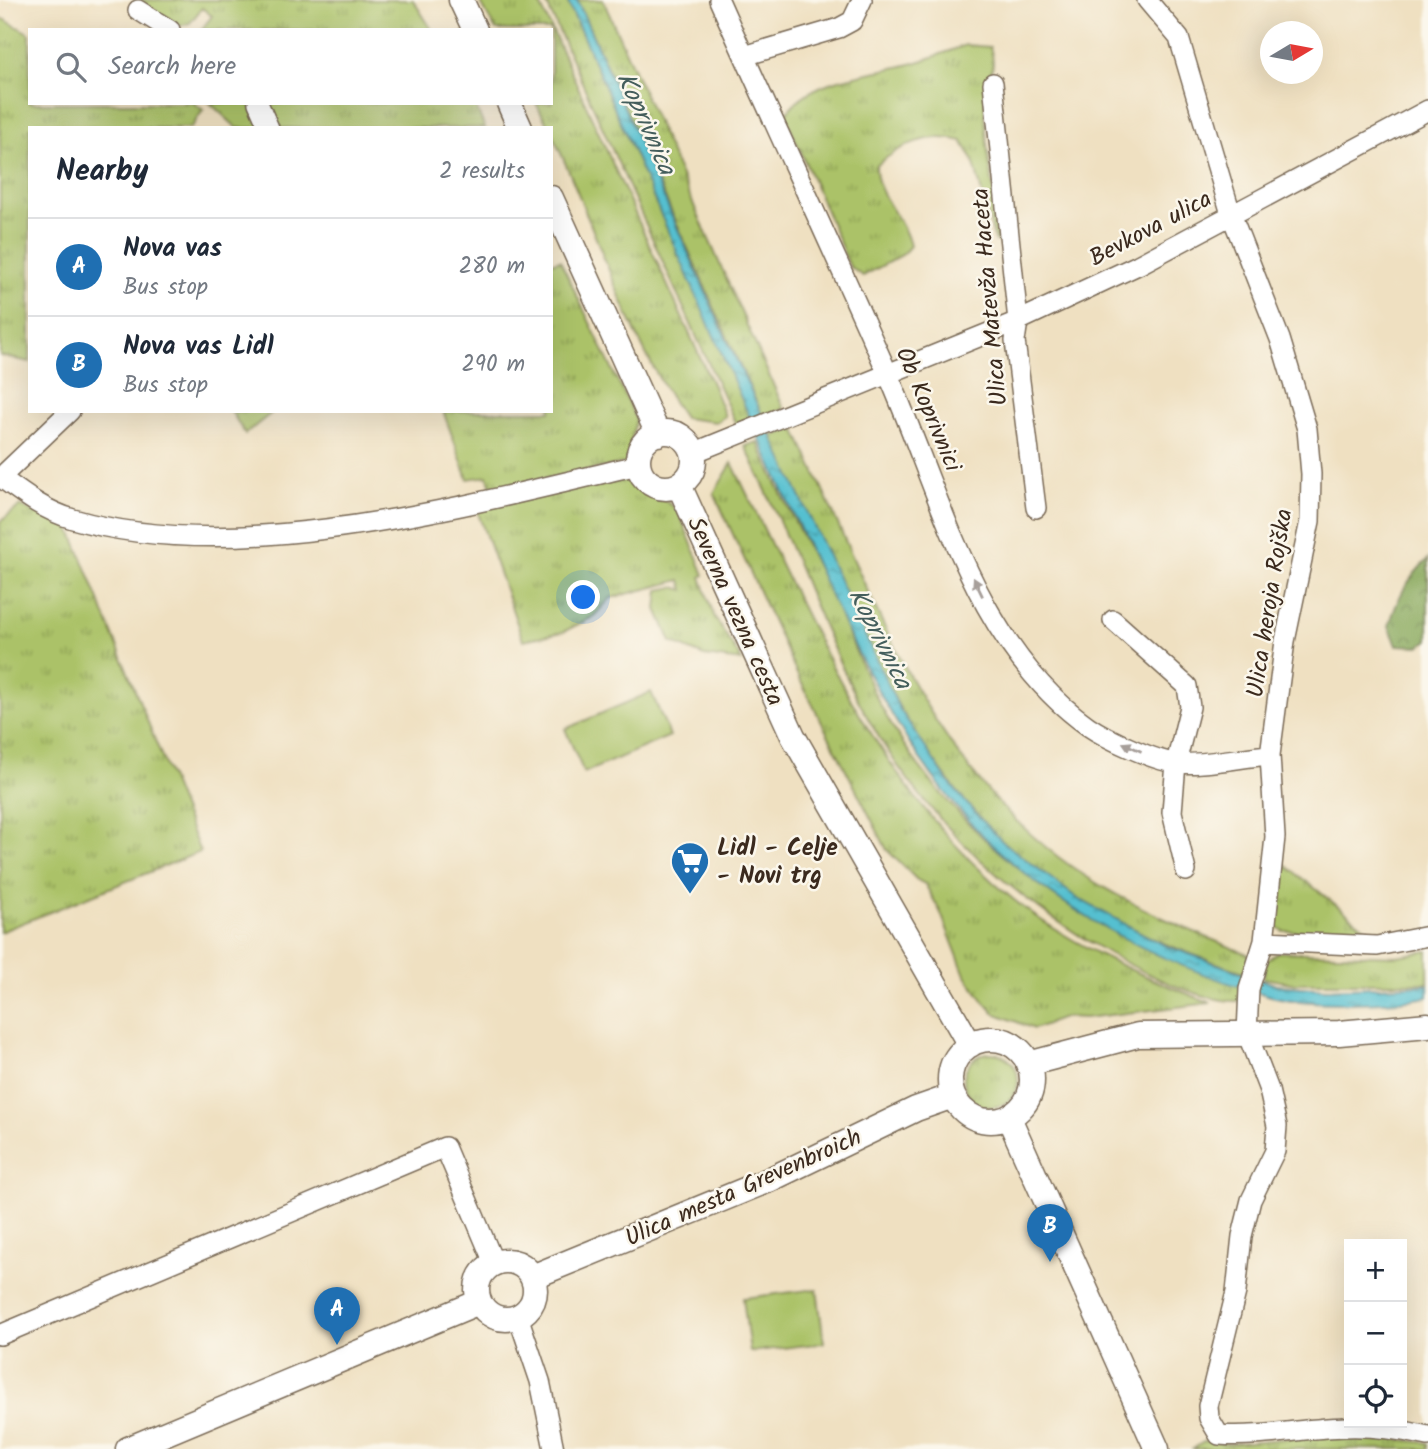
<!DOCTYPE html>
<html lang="en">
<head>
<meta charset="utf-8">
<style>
  :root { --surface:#fff; --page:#f6f6f7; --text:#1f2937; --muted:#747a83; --line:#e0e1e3; --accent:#1f6fb2 }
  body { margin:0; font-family:Kalam,sans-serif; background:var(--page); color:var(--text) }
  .controls { position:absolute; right:21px; bottom:21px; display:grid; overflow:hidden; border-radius:0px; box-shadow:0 7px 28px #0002 }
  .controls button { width:63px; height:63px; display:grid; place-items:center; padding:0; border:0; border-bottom:2px solid var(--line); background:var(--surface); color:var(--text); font:35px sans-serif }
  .compass { position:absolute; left:1260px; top:21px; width:63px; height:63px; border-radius:50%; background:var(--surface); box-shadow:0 7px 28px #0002; rotate:80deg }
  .you { position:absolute; left:584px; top:598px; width:24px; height:24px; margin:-18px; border:5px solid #fff; border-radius:50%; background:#1a73e8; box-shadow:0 0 0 10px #1a73e833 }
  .badge { display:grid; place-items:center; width:46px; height:46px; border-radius:50%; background:var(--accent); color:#fff; font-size:23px; font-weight:700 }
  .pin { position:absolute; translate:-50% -58px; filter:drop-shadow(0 2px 4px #0008) }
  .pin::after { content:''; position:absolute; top:37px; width:24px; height:21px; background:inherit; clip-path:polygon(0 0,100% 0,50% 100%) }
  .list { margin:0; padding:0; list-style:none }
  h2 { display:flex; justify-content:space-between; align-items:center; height:91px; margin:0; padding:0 28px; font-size:30px }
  h2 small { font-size:23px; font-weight:400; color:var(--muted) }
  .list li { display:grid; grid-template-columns:46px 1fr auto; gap:21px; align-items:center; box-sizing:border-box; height:98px; padding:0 28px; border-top:2px solid var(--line) }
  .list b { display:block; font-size:26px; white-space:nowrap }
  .list p { margin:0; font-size:23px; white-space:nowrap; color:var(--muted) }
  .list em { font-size:23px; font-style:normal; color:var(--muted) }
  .icon { flex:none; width:38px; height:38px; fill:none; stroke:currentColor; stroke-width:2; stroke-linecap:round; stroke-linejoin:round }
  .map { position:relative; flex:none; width:1428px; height:1449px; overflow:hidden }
  .search { position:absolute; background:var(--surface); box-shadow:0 7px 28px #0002; left:28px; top:28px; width:525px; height:77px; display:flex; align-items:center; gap:18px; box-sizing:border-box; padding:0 24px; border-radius:0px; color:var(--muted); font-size:26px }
  .panel { position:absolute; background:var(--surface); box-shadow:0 7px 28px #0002; left:28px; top:126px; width:525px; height:287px; border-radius:0px }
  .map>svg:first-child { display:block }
  .grass { fill:url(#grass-tufts); stroke:#737642; stroke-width:2 }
  .forest { fill:url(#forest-crowns); stroke:#62693d; stroke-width:2 }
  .park { fill:#abc267; stroke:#737642; stroke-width:2 }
  .water { fill:url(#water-ripples); stroke:#487577; stroke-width:2 }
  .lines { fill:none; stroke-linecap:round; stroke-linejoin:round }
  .minor-casing { stroke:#7a6a57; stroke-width:22 }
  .tertiary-casing { stroke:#7a6a57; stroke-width:27 }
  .minor { stroke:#fff; stroke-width:19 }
  .tertiary { stroke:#fff; stroke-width:24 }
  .oneway { fill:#a79f9a }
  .labels { text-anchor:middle; stroke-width:5; stroke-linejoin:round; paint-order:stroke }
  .street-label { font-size:24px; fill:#3b2a1e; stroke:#fbf7ec }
  .poi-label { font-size:24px; font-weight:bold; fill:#3b2a1e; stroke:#fbf7ec; text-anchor:start }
  .water-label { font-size:26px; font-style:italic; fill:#445e5c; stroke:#fbf7ec }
</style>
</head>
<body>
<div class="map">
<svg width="1428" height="1449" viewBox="0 0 1428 1449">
  <defs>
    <pattern id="grass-tufts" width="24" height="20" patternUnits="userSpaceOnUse" patternTransform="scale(1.75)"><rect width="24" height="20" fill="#abc267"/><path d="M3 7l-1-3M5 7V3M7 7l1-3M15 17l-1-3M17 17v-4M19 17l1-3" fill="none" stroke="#8c9e54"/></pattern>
    <pattern id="forest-crowns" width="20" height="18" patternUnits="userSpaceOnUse" patternTransform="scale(1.75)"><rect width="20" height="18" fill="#88a85c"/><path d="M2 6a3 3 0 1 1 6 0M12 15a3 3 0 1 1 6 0" fill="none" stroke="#70894b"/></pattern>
    <pattern id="water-ripples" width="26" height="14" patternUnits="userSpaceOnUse" patternTransform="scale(1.75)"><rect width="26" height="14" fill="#55c0d0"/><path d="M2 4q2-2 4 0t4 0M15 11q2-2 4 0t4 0" fill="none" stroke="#489ca8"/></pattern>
  </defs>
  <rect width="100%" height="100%" fill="#fbf7ec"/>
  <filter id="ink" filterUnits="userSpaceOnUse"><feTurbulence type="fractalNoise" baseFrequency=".0143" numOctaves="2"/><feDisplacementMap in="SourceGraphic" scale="14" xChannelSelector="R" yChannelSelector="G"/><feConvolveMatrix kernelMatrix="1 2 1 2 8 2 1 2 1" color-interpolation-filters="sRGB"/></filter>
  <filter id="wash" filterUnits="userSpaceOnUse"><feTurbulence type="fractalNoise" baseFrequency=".00686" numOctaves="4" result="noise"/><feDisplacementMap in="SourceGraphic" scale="28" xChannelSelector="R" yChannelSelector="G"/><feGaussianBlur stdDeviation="1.57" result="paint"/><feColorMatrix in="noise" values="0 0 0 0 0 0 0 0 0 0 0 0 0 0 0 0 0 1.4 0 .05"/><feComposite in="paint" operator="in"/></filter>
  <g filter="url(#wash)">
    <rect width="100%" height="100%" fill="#efe0c1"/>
    <path class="grass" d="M138 0H413L432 30H201L212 16 202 8 190 23 180 26Z
      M479 0H538L555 36 713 386 725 416 716 422 684 418C617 322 591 203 536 103H551V30H496Z
      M545 0H567L752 422 738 429Z
      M577 0H603L784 409 763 417Z
      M0 17 30 34V103H194L203 110 191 128H30V362L0 356Z
      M966 45 990 47C997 69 990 69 986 89 983 104 986 128 987 144 990 177 998 209 1001 242L995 241 973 160 962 141C928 132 902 144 876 166 875 195 904 218 910 246L902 255 863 276 850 267 785 115C811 75 873 75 914 63 932 58 949 51 966 45Z
      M210 103H249L262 128H237Z
      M262 103H474L485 128H272Z
      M560 260 636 419 626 463 492 489 487 476 468 479 443 411H551V263Z
      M231 411H274L245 434Z
      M795 429C876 598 926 780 1098 884 1147 913 1200 935 1252 956L1247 973C1159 946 1068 906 1001 840 890 732 834 576 772 436Z
      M758 442C780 496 809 548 834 601 853 643 868 686 892 726 973 859 1100 936 1243 987L1238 1001C1204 1003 1140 971 1110 954 1003 893 913 808 857 698 815 616 786 528 745 446Z
      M732 463C812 626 883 806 1035 916 1090 954 1149 979 1211 1003L1085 1018 1066 1017 1034 1029 994 1013 983 1000 965 975 940 911 925 884 917 880 887 850 797 674 714 493Z
      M630 476 678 510 704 575 701 577 714 616 742 661 704 656 671 642 657 609 659 590 674 587 684 590 681 580 611 598 593 617 563 632 523 640 478 513 481 508Z
      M20 506 70 528 200 852 0 932V522Z
      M1284 864 1372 933 1283 931 1277 927 1275 919Z
      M1428 951V983H1291L1263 978 1267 960 1278 952 1397 956Z
      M964 1080a27 27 0 1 1 54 0a27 27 0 1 1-54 0Z
      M1344 1433 1428 1443V1449H1193L1205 1441 1229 1444Z"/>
    <path class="forest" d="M1428 559V641L1419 646 1397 645 1389 626C1397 599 1407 579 1428 559Z"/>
    <path class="park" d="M651 692 670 736 584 773 565 729Z
      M817 1289 824 1343 750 1352 743 1298Z"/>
    <path class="water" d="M567 0H577L721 327 899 708 947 780 975 813 1003 842 1077 898 1164 945 1276 985 1325 989 1428 985V997C1390 1004 1308 1006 1271 996 1154 964 1034 900 956 806 879 714 833 601 784 493 709 329 640 164 567 0Z"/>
  </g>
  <g filter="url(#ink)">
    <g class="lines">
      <g class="minor-casing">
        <path id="minor" d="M719 0C774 124 832 247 887 372 940 492 975 646 1088 726 1107 739 1153 760 1175 763 1202 766 1242 757 1270 755
          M1147 0 1179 38 1231 214 1280 339 1307 429 1311 474 1310 521 1285 641 1270 755 1275 837 1264 941 1249 989 1247 1033 1269 1090 1277 1126 1275 1151 1251 1200 1242 1236 1236 1292 1208 1406 1209 1418 1219 1435C1262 1438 1303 1428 1346 1427 1374 1426 1401 1430 1428 1436
          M138 10 170 30
          M744 56 839 28 852 21 862 0
          M993 83 1018 321 1015 341 1036 508
          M258 103 269 128
          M693 453 1018 321 1138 265 1428 110
          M0 477C23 494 45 511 73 519 241 568 471 504 638 465
          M1 477 70 411
          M1113 620 1187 686 1190 707 1176 763 1172 812 1186 871
          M1264 941 1377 946 1428 936
          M518 1316 540 1381 554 1449
          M0 1335 445 1147 494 1263"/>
      </g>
      <g class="tertiary-casing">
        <path id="tertiary" d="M461 0 475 30
          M509 103 520 128
          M551 198 658 434
          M638 460a28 28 0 1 1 56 0a28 28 0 1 1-56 0Z
          M679 485 793 736 970 1045
          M950 1080a41 41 0 1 1 82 0a41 41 0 1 1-82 0Z
          M1028 1064 1138 1035 1339 1033 1428 1025
          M1009 1118 1157 1449
          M477 1290a29 29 0 1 1 58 0a29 29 0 1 1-58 0Z
          M532 1277 769 1180 916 1109 953 1096
          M128 1449 479 1302"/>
      </g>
      <use href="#minor" class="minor"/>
      <use href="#tertiary" class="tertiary"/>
    </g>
    <defs><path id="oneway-solid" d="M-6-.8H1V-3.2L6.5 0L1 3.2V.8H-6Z" transform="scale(1.75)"/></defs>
    <g class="oneway">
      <use href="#oneway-solid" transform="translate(978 587) rotate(-116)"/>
      <use href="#oneway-solid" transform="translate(1132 747) rotate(-155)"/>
    </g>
  </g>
  <defs>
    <g id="supermarket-pin" transform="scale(2.0125)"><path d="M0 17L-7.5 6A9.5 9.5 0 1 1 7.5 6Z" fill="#1f6fb2" stroke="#fbf7ec"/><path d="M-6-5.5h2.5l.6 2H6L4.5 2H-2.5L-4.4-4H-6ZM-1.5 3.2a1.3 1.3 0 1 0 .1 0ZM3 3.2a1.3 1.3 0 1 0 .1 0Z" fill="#fff"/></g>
  </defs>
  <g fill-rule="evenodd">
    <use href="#supermarket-pin" x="690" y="861"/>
  </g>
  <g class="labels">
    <g class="street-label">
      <text transform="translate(1150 228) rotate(-28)" y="8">Bevkova ulica</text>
      <text transform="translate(989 297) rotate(-95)" y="8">Ulica Matevža Haceta</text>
      <text transform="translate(929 409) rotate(67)" y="8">Ob Koprivnici</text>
      <text transform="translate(1269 603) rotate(-81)" y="8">Ulica heroja Rojška</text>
      <text transform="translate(736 611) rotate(66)" y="8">Severna vezna cesta</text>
      <text transform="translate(743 1187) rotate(-24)" y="8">Ulica mesta Grevenbroich</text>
    </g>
    <g class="poi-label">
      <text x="717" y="855">Lidl - Celje<tspan x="717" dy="28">- Novi trg</tspan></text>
    </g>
    <g class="water-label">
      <text transform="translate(647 123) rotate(66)" y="9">Koprivnica</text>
      <text transform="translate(881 638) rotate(63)" y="9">Koprivnica</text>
    </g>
  </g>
</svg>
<div class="controls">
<button>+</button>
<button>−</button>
<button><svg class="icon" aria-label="locate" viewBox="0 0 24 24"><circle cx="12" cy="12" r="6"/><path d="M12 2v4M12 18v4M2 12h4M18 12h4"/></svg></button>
</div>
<svg class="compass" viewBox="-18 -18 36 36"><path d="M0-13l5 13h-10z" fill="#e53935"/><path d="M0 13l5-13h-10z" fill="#747a83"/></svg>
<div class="you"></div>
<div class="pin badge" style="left:337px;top:1345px">A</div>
<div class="pin badge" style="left:1050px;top:1262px">B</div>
<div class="search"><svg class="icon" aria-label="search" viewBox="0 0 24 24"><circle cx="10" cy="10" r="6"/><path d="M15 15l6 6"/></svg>Search here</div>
<section class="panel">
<h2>Nearby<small>2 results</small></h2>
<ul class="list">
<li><span class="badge">A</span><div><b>Nova vas</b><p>Bus stop</p></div><em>280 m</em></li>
<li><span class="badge">B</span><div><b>Nova vas Lidl</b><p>Bus stop</p></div><em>290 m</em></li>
</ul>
</section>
</div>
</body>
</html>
